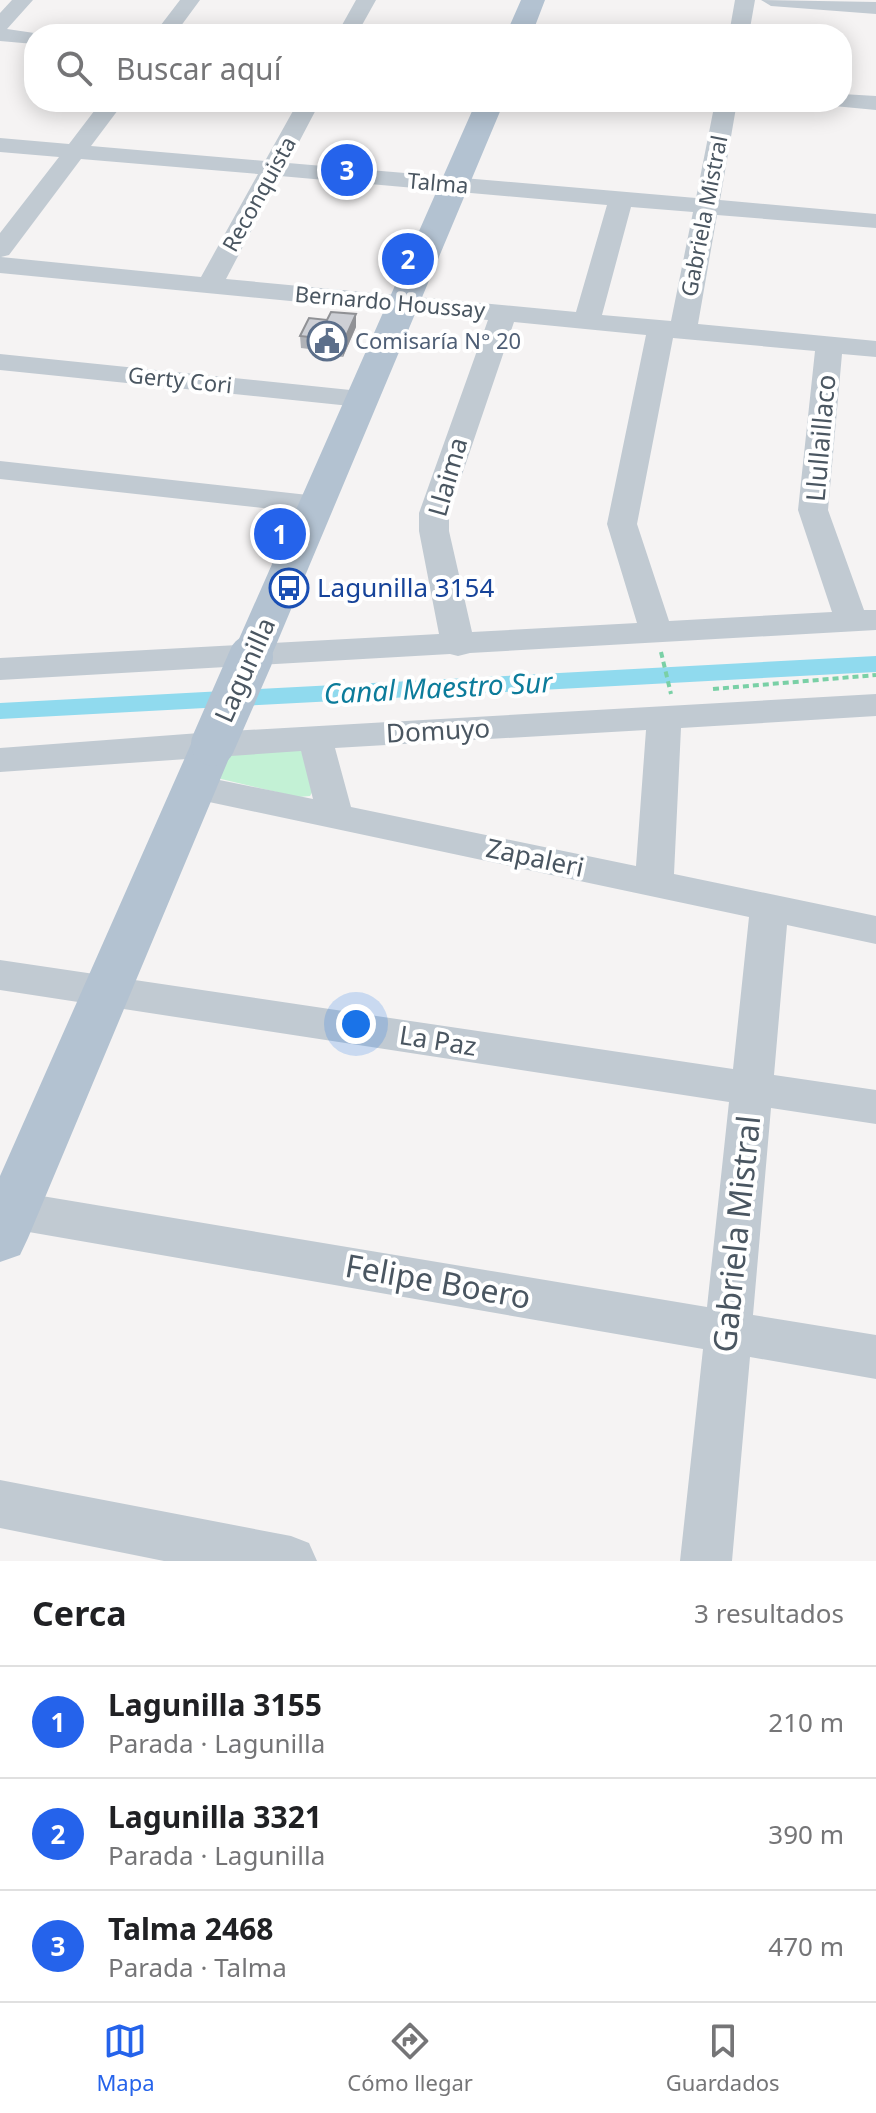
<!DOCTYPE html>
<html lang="es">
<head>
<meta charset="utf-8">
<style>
  :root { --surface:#fff; --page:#f2f2f2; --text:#202124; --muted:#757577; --line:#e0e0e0; --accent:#2563eb }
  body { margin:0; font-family:"Noto Sans",sans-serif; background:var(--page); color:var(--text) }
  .you { position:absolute; left:356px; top:1024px; width:28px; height:28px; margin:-20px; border:6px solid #fff; border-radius:50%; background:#1a73e8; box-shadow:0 0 0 12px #1a73e833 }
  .badge { display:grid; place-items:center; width:52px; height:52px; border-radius:50%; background:var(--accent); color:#fff; font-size:26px; font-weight:700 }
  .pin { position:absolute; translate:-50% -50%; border:4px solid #fff; box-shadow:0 2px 8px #0006 }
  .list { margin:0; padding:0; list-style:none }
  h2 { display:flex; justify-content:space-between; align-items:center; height:104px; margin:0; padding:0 32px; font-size:34px }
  h2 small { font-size:26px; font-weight:400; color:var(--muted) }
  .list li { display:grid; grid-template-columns:52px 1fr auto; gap:24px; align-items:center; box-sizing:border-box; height:112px; padding:0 32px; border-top:2px solid var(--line) }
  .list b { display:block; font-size:30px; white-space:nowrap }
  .list p { margin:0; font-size:26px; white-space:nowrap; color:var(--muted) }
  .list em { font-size:26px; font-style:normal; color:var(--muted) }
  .icon { flex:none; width:44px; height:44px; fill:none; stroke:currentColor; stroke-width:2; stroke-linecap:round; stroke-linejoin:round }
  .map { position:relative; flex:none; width:876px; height:1561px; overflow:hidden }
  .search { position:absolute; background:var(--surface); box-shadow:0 4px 20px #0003; left:24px; right:24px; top:24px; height:88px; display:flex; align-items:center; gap:20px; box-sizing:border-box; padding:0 28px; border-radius:32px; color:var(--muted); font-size:30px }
  .sheet { height:440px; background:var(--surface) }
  nav { display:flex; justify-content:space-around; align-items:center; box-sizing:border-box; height:112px; border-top:2px solid var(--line); background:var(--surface); font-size:22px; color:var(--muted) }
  nav a { display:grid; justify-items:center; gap:4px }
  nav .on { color:var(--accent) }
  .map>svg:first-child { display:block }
  .green { fill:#c3f1d5 }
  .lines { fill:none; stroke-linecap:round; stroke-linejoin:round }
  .canal { fill:#90daee; fill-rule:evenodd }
  .path { stroke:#7ad0a6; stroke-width:4; stroke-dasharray:6 4; stroke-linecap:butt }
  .minor { fill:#c1cad2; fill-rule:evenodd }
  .major { fill:#b3c2d1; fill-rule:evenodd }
  .major-bridge { stroke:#b3c2d1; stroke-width:44 }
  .wall { fill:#b0b2b7 }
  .shaded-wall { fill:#909195 }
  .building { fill:#cdcfd5; stroke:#909195; stroke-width:2 }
  .labels { text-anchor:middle; stroke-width:8; stroke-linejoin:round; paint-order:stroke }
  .far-street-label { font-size:22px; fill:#4a5661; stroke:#fff }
  .far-service-label { font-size:22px; fill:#4e5e75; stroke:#fff; text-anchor:start }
  .street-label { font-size:26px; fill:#4a5661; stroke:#fff }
  .transit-label { font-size:26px; fill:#164399; stroke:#fff; text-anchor:start }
  .water-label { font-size:28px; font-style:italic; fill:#0c7c9b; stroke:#fff }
  .near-street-label { font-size:32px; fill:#4a5661; stroke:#fff }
</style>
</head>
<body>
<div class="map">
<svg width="876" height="1561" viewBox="0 0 876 1561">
  <rect width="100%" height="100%" fill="#f5f3f3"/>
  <path class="green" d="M300 747 314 789 310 796 298 797 217 778 219 755Z"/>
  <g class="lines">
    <path class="canal" d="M876 656V672L0 719V703Z"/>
    <path class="path" d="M661 652 671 694
      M713 689 876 675"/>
    <path class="minor" d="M12 0H33L7 29 41 34H34V44L0 41V13Z
      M180 0H200L175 34H154Z
      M356 0H376L357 34H337Z
      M735 0H755L749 34H729Z
      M761 0 876 2V14L771 6Z
      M842 94 876 96V110L834 106 832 102H842Z
      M101 102H124L91 146 265 161 298 102H320L288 163 696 198 715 102H737L720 200 876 214V228L717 215 698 324 876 341V357L842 354 828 510 864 610H876V630L470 653 458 656 450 654 0 680V658L439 634 419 531V513L488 320 0 273V233L59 157 0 152V138L69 144ZM81 159 258 174 201 277 1 257 9 255ZM280 176 607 205 576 312 226 279ZM631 207 693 212 671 321 602 315ZM514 322 646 335 607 524 637 623 472 632 449 531V513ZM673 338 815 351 798 510 832 612 669 621 637 524Z
      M0 354 360 391 370 393 374 399 370 405 360 407 0 370Z
      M0 461 317 496 328 499 332 505 328 511 317 514 0 479Z
      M876 694V716L681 728 674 874 876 916V944L787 925 774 1075 876 1090V1124L771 1108 753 1315 876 1335V1379L750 1357 732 1561H680L703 1349 0 1227V1189L707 1307 729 1102 0 990V960L733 1069 749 917 195 799 182 796 177 787 182 778 195 775 313 799 301 751 0 772V748L213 732ZM646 730 636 866 351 807 335 748Z
      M0 1480 291 1536 309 1543 317 1561H164L0 1528Z"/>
    <path class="major" d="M521 0H545L532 34H506Z
      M476 102H504L271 657 265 666 251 670 237 666 231 657Z
      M213 730 228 734 235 744 28 1238 20 1255 0 1262V1176L191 744 198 734Z"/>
    <path class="major-bridge" d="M213 744 251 657"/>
  </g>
  <path class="wall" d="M356 327 343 357 317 355V350L301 348 300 336Z"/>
  <path class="shaded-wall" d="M356 314V327L343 357 342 345Z"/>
  <path class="building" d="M331 312 356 314 342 345 317 342 319 338 300 336 309 318 327 320Z"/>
  <defs>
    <g id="civic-ring" transform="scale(2)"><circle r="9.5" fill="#fff" stroke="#5c6f8a" stroke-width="1.5"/><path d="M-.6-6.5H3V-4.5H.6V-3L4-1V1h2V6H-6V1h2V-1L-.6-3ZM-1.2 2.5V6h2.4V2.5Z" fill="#5c6f8a"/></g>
    <g id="bus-ring" transform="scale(2)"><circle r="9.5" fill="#fff" stroke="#1a4fb4" stroke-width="1.5"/><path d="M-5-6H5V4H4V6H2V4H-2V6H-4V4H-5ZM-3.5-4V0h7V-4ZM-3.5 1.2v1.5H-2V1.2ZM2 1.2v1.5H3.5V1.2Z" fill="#1a4fb4"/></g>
  </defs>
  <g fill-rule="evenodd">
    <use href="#civic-ring" x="327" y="341"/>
    <use href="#bus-ring" x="289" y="588"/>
  </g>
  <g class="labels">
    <g class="far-street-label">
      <text transform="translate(438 183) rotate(5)" y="8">Talma</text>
      <text transform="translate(259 194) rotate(-61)" y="8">Reconquista</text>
      <text transform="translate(704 216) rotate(-79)" y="8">Gabriela Mistral</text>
      <text transform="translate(390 302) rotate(5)" y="8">Bernardo Houssay</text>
      <text transform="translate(180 380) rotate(6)" y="8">Gerty Cori</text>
    </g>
    <g class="far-service-label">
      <text x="355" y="349">Comisaría N° 20</text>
    </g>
    <g class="street-label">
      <text transform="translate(821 438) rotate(-85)" y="9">Llullaillaco</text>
      <text transform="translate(448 477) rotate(-74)" y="9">Llaima</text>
      <text transform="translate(245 670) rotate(-66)" y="9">Lagunilla</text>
      <text transform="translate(438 731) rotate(-3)" y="9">Domuyo</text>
      <text transform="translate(535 858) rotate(12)" y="9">Zapaleri</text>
      <text transform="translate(438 1041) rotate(9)" y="9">La Paz</text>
    </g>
    <g class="transit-label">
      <text x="317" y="597">Lagunilla 3154</text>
    </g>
    <g class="water-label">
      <text transform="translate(438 688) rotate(-3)" y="10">Canal Maestro Sur</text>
    </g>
    <g class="near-street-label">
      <text transform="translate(737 1234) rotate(-84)" y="11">Gabriela Mistral</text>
      <text transform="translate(438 1282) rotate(10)" y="11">Felipe Boero</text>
    </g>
  </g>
</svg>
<div class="you"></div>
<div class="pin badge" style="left:280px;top:534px">1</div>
<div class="pin badge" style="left:408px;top:259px">2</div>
<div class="pin badge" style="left:347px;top:170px">3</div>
<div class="search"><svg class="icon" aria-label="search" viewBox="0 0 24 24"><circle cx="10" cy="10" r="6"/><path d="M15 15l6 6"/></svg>Buscar aquí</div>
</div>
<section class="sheet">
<h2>Cerca<small>3 resultados</small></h2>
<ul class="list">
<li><span class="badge">1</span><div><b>Lagunilla 3155</b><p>Parada · Lagunilla</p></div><em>210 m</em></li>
<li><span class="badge">2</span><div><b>Lagunilla 3321</b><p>Parada · Lagunilla</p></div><em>390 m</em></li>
<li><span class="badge">3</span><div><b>Talma 2468</b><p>Parada · Talma</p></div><em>470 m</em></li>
</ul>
</section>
<nav>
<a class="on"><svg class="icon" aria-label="map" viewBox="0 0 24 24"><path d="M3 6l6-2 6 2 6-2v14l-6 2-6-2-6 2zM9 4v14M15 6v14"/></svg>Mapa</a>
<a><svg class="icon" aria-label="directions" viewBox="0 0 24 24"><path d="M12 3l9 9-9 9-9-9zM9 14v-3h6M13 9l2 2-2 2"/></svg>Cómo llegar</a>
<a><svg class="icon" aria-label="saved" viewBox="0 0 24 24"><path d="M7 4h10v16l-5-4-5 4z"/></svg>Guardados</a>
</nav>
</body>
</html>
